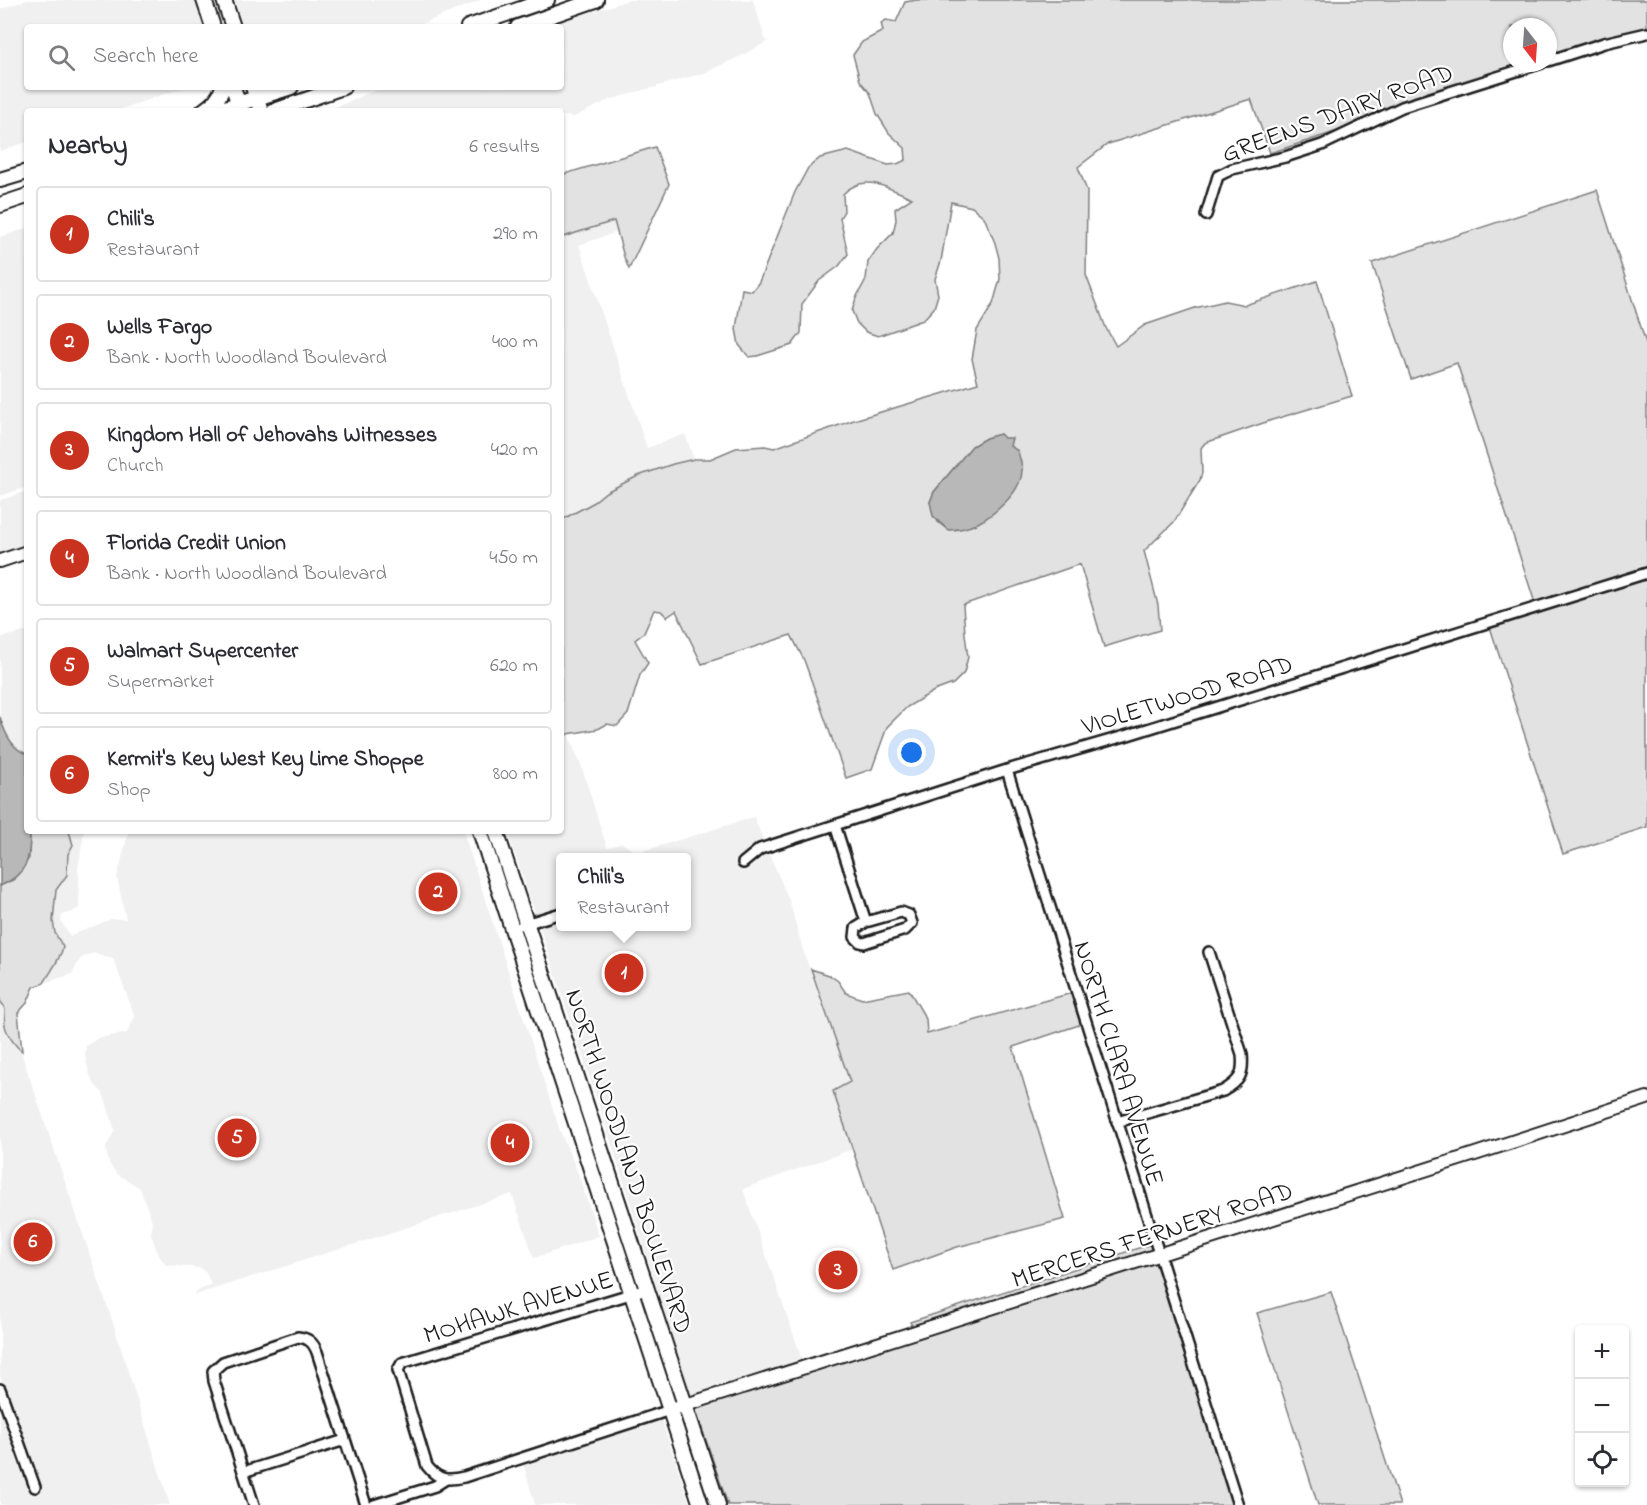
<!DOCTYPE html>
<html lang="en">
<head>
<meta charset="utf-8">
<style>
  :root { --surface:#fff; --page:#f7f7f7; --text:#2b2b33; --muted:#7c7c81; --line:#e1e1e2; --accent:#c8321e }
  body { margin:0; font-family:"Indie Flower",sans-serif; background:var(--page); color:var(--text) }
  .controls { position:absolute; right:18px; bottom:18px; display:grid; overflow:hidden; border-radius:6px; box-shadow:0 2px 4px #0004 }
  .controls button { width:54px; height:54px; display:grid; place-items:center; padding:0; border:0; border-bottom:2px solid var(--line); background:var(--surface); color:var(--text); font:30px sans-serif }
  .compass { position:absolute; left:1503px; top:18px; width:54px; height:54px; border-radius:50%; background:var(--surface); box-shadow:0 2px 4px #0004; rotate:163deg }
  .you { position:absolute; left:912px; top:753px; width:21px; height:21px; margin:-15px; border:4px solid #fff; border-radius:50%; background:#1a73e8; box-shadow:0 0 0 9px #1a73e833 }
  .badge { display:grid; place-items:center; width:39px; height:39px; border-radius:50%; background:var(--accent); color:#fff; font-size:20px; font-weight:700 }
  .pin { position:absolute; translate:-50% -50%; border:3px solid #fff; box-shadow:0 2px 6px #0006 }
  .popup { position:absolute; left:556px; top:853px; width:135px; height:78px; box-sizing:border-box; display:grid; place-content:center; border-radius:6px; background:var(--surface); filter:drop-shadow(0 2px 4px #0005); font-size:20px; white-space:nowrap; color:var(--muted) }
  .popup b { font-size:22px; color:var(--text) }
  .popup::after { content:''; position:absolute; left:50%; top:100%; margin-left:-12px; border:12px solid transparent; border-top-color:var(--surface) }
  .list { margin:0; padding:0; list-style:none }
  h2 { display:flex; justify-content:space-between; align-items:center; height:78px; margin:0; padding:0 24px; font-size:26px }
  h2 small { font-size:20px; font-weight:400; color:var(--muted) }
  .list li { display:grid; grid-template-columns:39px 1fr auto; gap:18px; align-items:center; box-sizing:border-box; height:96px; margin:0 12px 12px; padding:0 12px; border:2px solid var(--line); border-radius:6px }
  .list b { display:block; font-size:22px; white-space:nowrap }
  .list p { margin:0; font-size:20px; white-space:nowrap; color:var(--muted) }
  .list em { font-size:20px; font-style:normal; color:var(--muted) }
  .icon { flex:none; width:33px; height:33px; fill:none; stroke:currentColor; stroke-width:2; stroke-linecap:round; stroke-linejoin:round }
  .map { position:relative; flex:none; width:1647px; height:1505px; overflow:hidden }
  .search { position:absolute; background:var(--surface); box-shadow:0 2px 4px #0004; left:24px; top:24px; width:540px; height:66px; display:flex; align-items:center; gap:15px; box-sizing:border-box; padding:0 21px; border-radius:6px; color:var(--muted); font-size:22px }
  .panel { position:absolute; background:var(--surface); box-shadow:0 2px 4px #0004; left:24px; top:108px; width:540px; height:726px; border-radius:6px }
  .map>svg:first-child { display:block }
  .built { fill:#f0f0f0 }
  .green { fill:#e2e2e2; stroke:#7f7f7f; stroke-width:1.5; fill-rule:evenodd }
  .water { fill:#b8b8b8; stroke:#7a7a7a; stroke-width:1.5 }
  .lines { fill:none; stroke-linecap:round; stroke-linejoin:round }
  .street-casing { stroke:#1c1c1c; stroke-width:14 }
  .secondary-casing { stroke:#1c1c1c; stroke-width:16 }
  .primary-casing { stroke:#1c1c1c; stroke-width:18 }
  .street { stroke:#fff; stroke-width:9 }
  .secondary { stroke:#fff; stroke-width:12 }
  .primary { stroke:#fff; stroke-width:14 }
  .labels { text-anchor:middle; stroke-width:4.5; stroke-linejoin:round; paint-order:stroke }
  .street-label { font-size:26px; fill:#1c1c1c; stroke:#fff }
</style>
</head>
<body>
<div class="map">
<svg width="1647" height="1505" viewBox="0 0 1647 1505">
  <rect width="100%" height="100%" fill="#fff"/>
  <filter id="ink" filterUnits="userSpaceOnUse"><feTurbulence type="fractalNoise" baseFrequency=".0167" numOctaves="2"/><feDisplacementMap in="SourceGraphic" scale="12" xChannelSelector="R" yChannelSelector="G"/><feConvolveMatrix kernelMatrix="1 2 1 2 8 2 1 2 1" color-interpolation-filters="sRGB"/></filter>
  <g filter="url(#ink)">
    <path class="built" d="M27 0H196L205 27H27V87H185L116 111H27V142L0 151V9Z
      M230 0H481L414 27H239Z
      M629 0H753L766 41 770 40 741 56 704 73 609 100 574 117 561 116V111H326L384 87H561V27H545Z
      M614 221 617 232 579 245 647 448 685 434 694 459 673 464 625 482 579 511 561 520V232L563 237Z
      M27 228V487L0 496V237Z
      M27 491V547L0 556V500Z
      M27 631V754L20 752 5 734 0 717V638Z
      M568 734 582 768 607 848 622 843 637 853 754 817 764 842 757 845 737 862 743 870 762 853 768 851 789 900 803 950 850 1082 833 1091 853 1149 743 1189 802 1359 692 1399 615 1154 539 925 561 918V926H687V858H561V908L536 916 507 831H561V738Z
      M69 831H84L78 870 79 877V908L72 912 62 915 61 921 70 936 111 919H126L117 878 129 831H463L560 1131 578 1173 599 1236 534 1258 512 1194 195 1295 194 1293 211 1284 206 1273 200 1268 166 1265 158 1254 151 1234 152 1221 140 1188 117 1174 110 1165 107 1156 106 1147 115 1130 103 1093 95 1085 89 1073 85 1056 86 1046 98 1038 127 1033 135 1017 113 958 94 953 81 958 72 974 44 983 53 966 61 956 63 948 55 933 53 921 56 890 67 875 68 854 73 845Z
      M0 1001 4 1005 6 1017 5 1025 15 1046 22 1051 23 1058 112 1320 170 1505H0V1401L33 1492 41 1489 0 1376Z
      M661 1418 690 1505H535L523 1463Z"/>
    <path class="green" d="M917 0H1647V29L1602 38 1548 56V27H1512V63H1526L1401 102 1341 130 1270 153 1251 99 1108 144 1078 167 1087 191 1086 275 1106 328 1116 346 1145 325 1195 308 1225 301 1245 305 1317 281 1352 396 1272 420 1205 443 1201 448 1202 473 1200 480 1174 522 1144 551 1158 605 1160 630 1104 647 1080 564 963 605 965 634 968 657 964 673 953 684 934 691 907 707 887 727 872 769 846 778 804 660 791 635 702 664 676 611 667 617 661 611 654 610 644 633 635 640 648 663 640 675 628 714 617 726 607 724 598 729 568 734 561 738V520L591 504 606 492 638 476 673 464 694 459H710L736 448 765 446 774 448 854 420 978 383 972 359 977 330 993 304 1000 279 999 258 995 243 984 217 972 207 951 202 941 261 935 279 938 295 934 308 923 320 878 336 866 332 857 323 852 311 856 298 866 279 868 262 877 249 893 233 896 220 895 209 912 198C888 188 864 172 843 194L844 211 840 218 848 254 839 266 819 281 802 304 801 333 792 345 757 356 749 357 739 345 736 329 742 289 752 291 759 282 795 192 808 168 820 158 848 151 888 165 897 164 906 160 905 148 889 133 877 114 870 93 860 81 853 55 862 42 883 31 881 23 886 20 896 22 905 2ZM1000 434 1010 447 1017 451 1022 470 948 530 938 522 930 502 934 492 972 446 986 438Z
      M655 147 669 184 629 269 624 257 614 221 563 237 561 232V175Z
      M1597 190 1647 346V567L1535 603 1457 363 1411 379 1372 263Z
      M1647 578V827L1563 854 1490 627Z
      M30 831H69L73 845 68 854 67 875 56 890 53 921 55 933 63 947C60 960 50 972 44 983L34 987 27 1003 18 1013 22 1051C15 1046 6 1033 5 1025 3 1015 9 1010 0 1001V886L15 879 29 858Z
      M811 969 829 975 838 981 846 993 862 999 909 990 926 1019 927 1034 1072 993 1082 1024 1013 1047 1065 1219 957 1247 893 1270 833 1091 850 1082Z
      M1151 1244 1153 1252 913 1328 910 1322Z
      M1156 1261 1234 1505H728L695 1408Z
      M1331 1292 1400 1505H1318L1257 1313Z"/>
    <path class="water" d="M1000 434 1004 438H1012L1010 446 1018 451C1019 457 1022 463 1022 469 1023 491 993 516 976 524 967 528 958 530 948 530L933 516 930 502 934 492 972 446 986 438Z
      M0 717C4 731 11 749 27 754V831H30C30 860 28 873 0 886Z"/>
    <g class="lines">
      <g class="street-casing">
        <path id="street" d="M1548 61 1604 43 1647 33
          M1206 215 1218 176 1232 169 1285 157 1322 145 1402 107 1542 63
          M1007 770 1238 1505
          M835 825 866 922 856 928 855 937 860 942 864 943 905 930 912 923 909 915 901 912 866 922
          M743 863 760 849 835 825 1007 770 1128 735 1647 573
          M522 925 561 913
          M1117 1122 1223 1091C1240 1081 1244 1075 1242 1054L1209 952
          M647 1289 402 1363 398 1370 427 1466C438 1480 447 1481 464 1477L670 1410
          M0 1389 35 1487
          M243 1472 345 1440
          M254 1505 214 1381 213 1371 223 1362 298 1337C308 1338 313 1342 317 1352L366 1505
          M374 1505 435 1486 446 1479"/>
      </g>
      <g class="secondary-casing">
        <path id="secondary" d="M0 561 27 552
          M670 1410 1472 1155 1647 1098"/>
      </g>
      <g class="primary-casing">
        <path id="primary" d="M204 0 213 27
          M224 0 233 27
          M468 27 547 0
          M518 27 596 0
          M233 87 241 111
          M253 87 261 111
          M203 111C213 104 219 99 223 87
          M216 111 291 87
          M274 111 343 87
          M0 180 27 172
          M0 205 27 196
          M480 831 701 1505
          M496 831 718 1505"/>
      </g>
      <use href="#street" class="street"/>
      <use href="#secondary" class="secondary"/>
      <use href="#primary" class="primary"/>
    </g>
  </g>
  <g class="labels">
    <g class="street-label">
      <text transform="translate(1337 112) rotate(-20)" y="9">GREENS DAIRY ROAD</text>
      <text transform="translate(1187 694) rotate(-17)" y="9">VIOLETWOOD ROAD</text>
      <text transform="translate(1120 1063) rotate(73)" y="9">NORTH CLARA AVENUE</text>
      <text transform="translate(630 1161) rotate(72)" y="9">NORTH WOODLAND BOULEVARD</text>
      <text transform="translate(1152 1234) rotate(-18)" y="9">MERCERS FERNERY ROAD</text>
      <text transform="translate(518 1306) rotate(-17)" y="9">MOHAWK AVENUE</text>
    </g>
  </g>
</svg>
<div class="controls">
<button>+</button>
<button>−</button>
<button><svg class="icon" aria-label="locate" viewBox="0 0 24 24"><circle cx="12" cy="12" r="6"/><path d="M12 2v4M12 18v4M2 12h4M18 12h4"/></svg></button>
</div>
<svg class="compass" viewBox="-18 -18 36 36"><path d="M0-13l5 13h-10z" fill="#e53935"/><path d="M0 13l5-13h-10z" fill="#7c7c81"/></svg>
<div class="you"></div>
<div class="pin badge" style="left:624px;top:973px">1</div>
<div class="popup"><b>Chili's</b>Restaurant</div>
<div class="pin badge" style="left:438px;top:892px">2</div>
<div class="pin badge" style="left:838px;top:1270px">3</div>
<div class="pin badge" style="left:510px;top:1143px">4</div>
<div class="pin badge" style="left:237px;top:1138px">5</div>
<div class="pin badge" style="left:33px;top:1242px">6</div>
<div class="search"><svg class="icon" aria-label="search" viewBox="0 0 24 24"><circle cx="10" cy="10" r="6"/><path d="M15 15l6 6"/></svg>Search here</div>
<section class="panel">
<h2>Nearby<small>6 results</small></h2>
<ul class="list">
<li><span class="badge">1</span><div><b>Chili's</b><p>Restaurant</p></div><em>290 m</em></li>
<li><span class="badge">2</span><div><b>Wells Fargo</b><p>Bank · North Woodland Boulevard</p></div><em>400 m</em></li>
<li><span class="badge">3</span><div><b>Kingdom Hall of Jehovahs Witnesses</b><p>Church</p></div><em>420 m</em></li>
<li><span class="badge">4</span><div><b>Florida Credit Union</b><p>Bank · North Woodland Boulevard</p></div><em>450 m</em></li>
<li><span class="badge">5</span><div><b>Walmart Supercenter</b><p>Supermarket</p></div><em>620 m</em></li>
<li><span class="badge">6</span><div><b>Kermit's Key West Key Lime Shoppe</b><p>Shop</p></div><em>800 m</em></li>
</ul>
</section>
</div>
</body>
</html>
